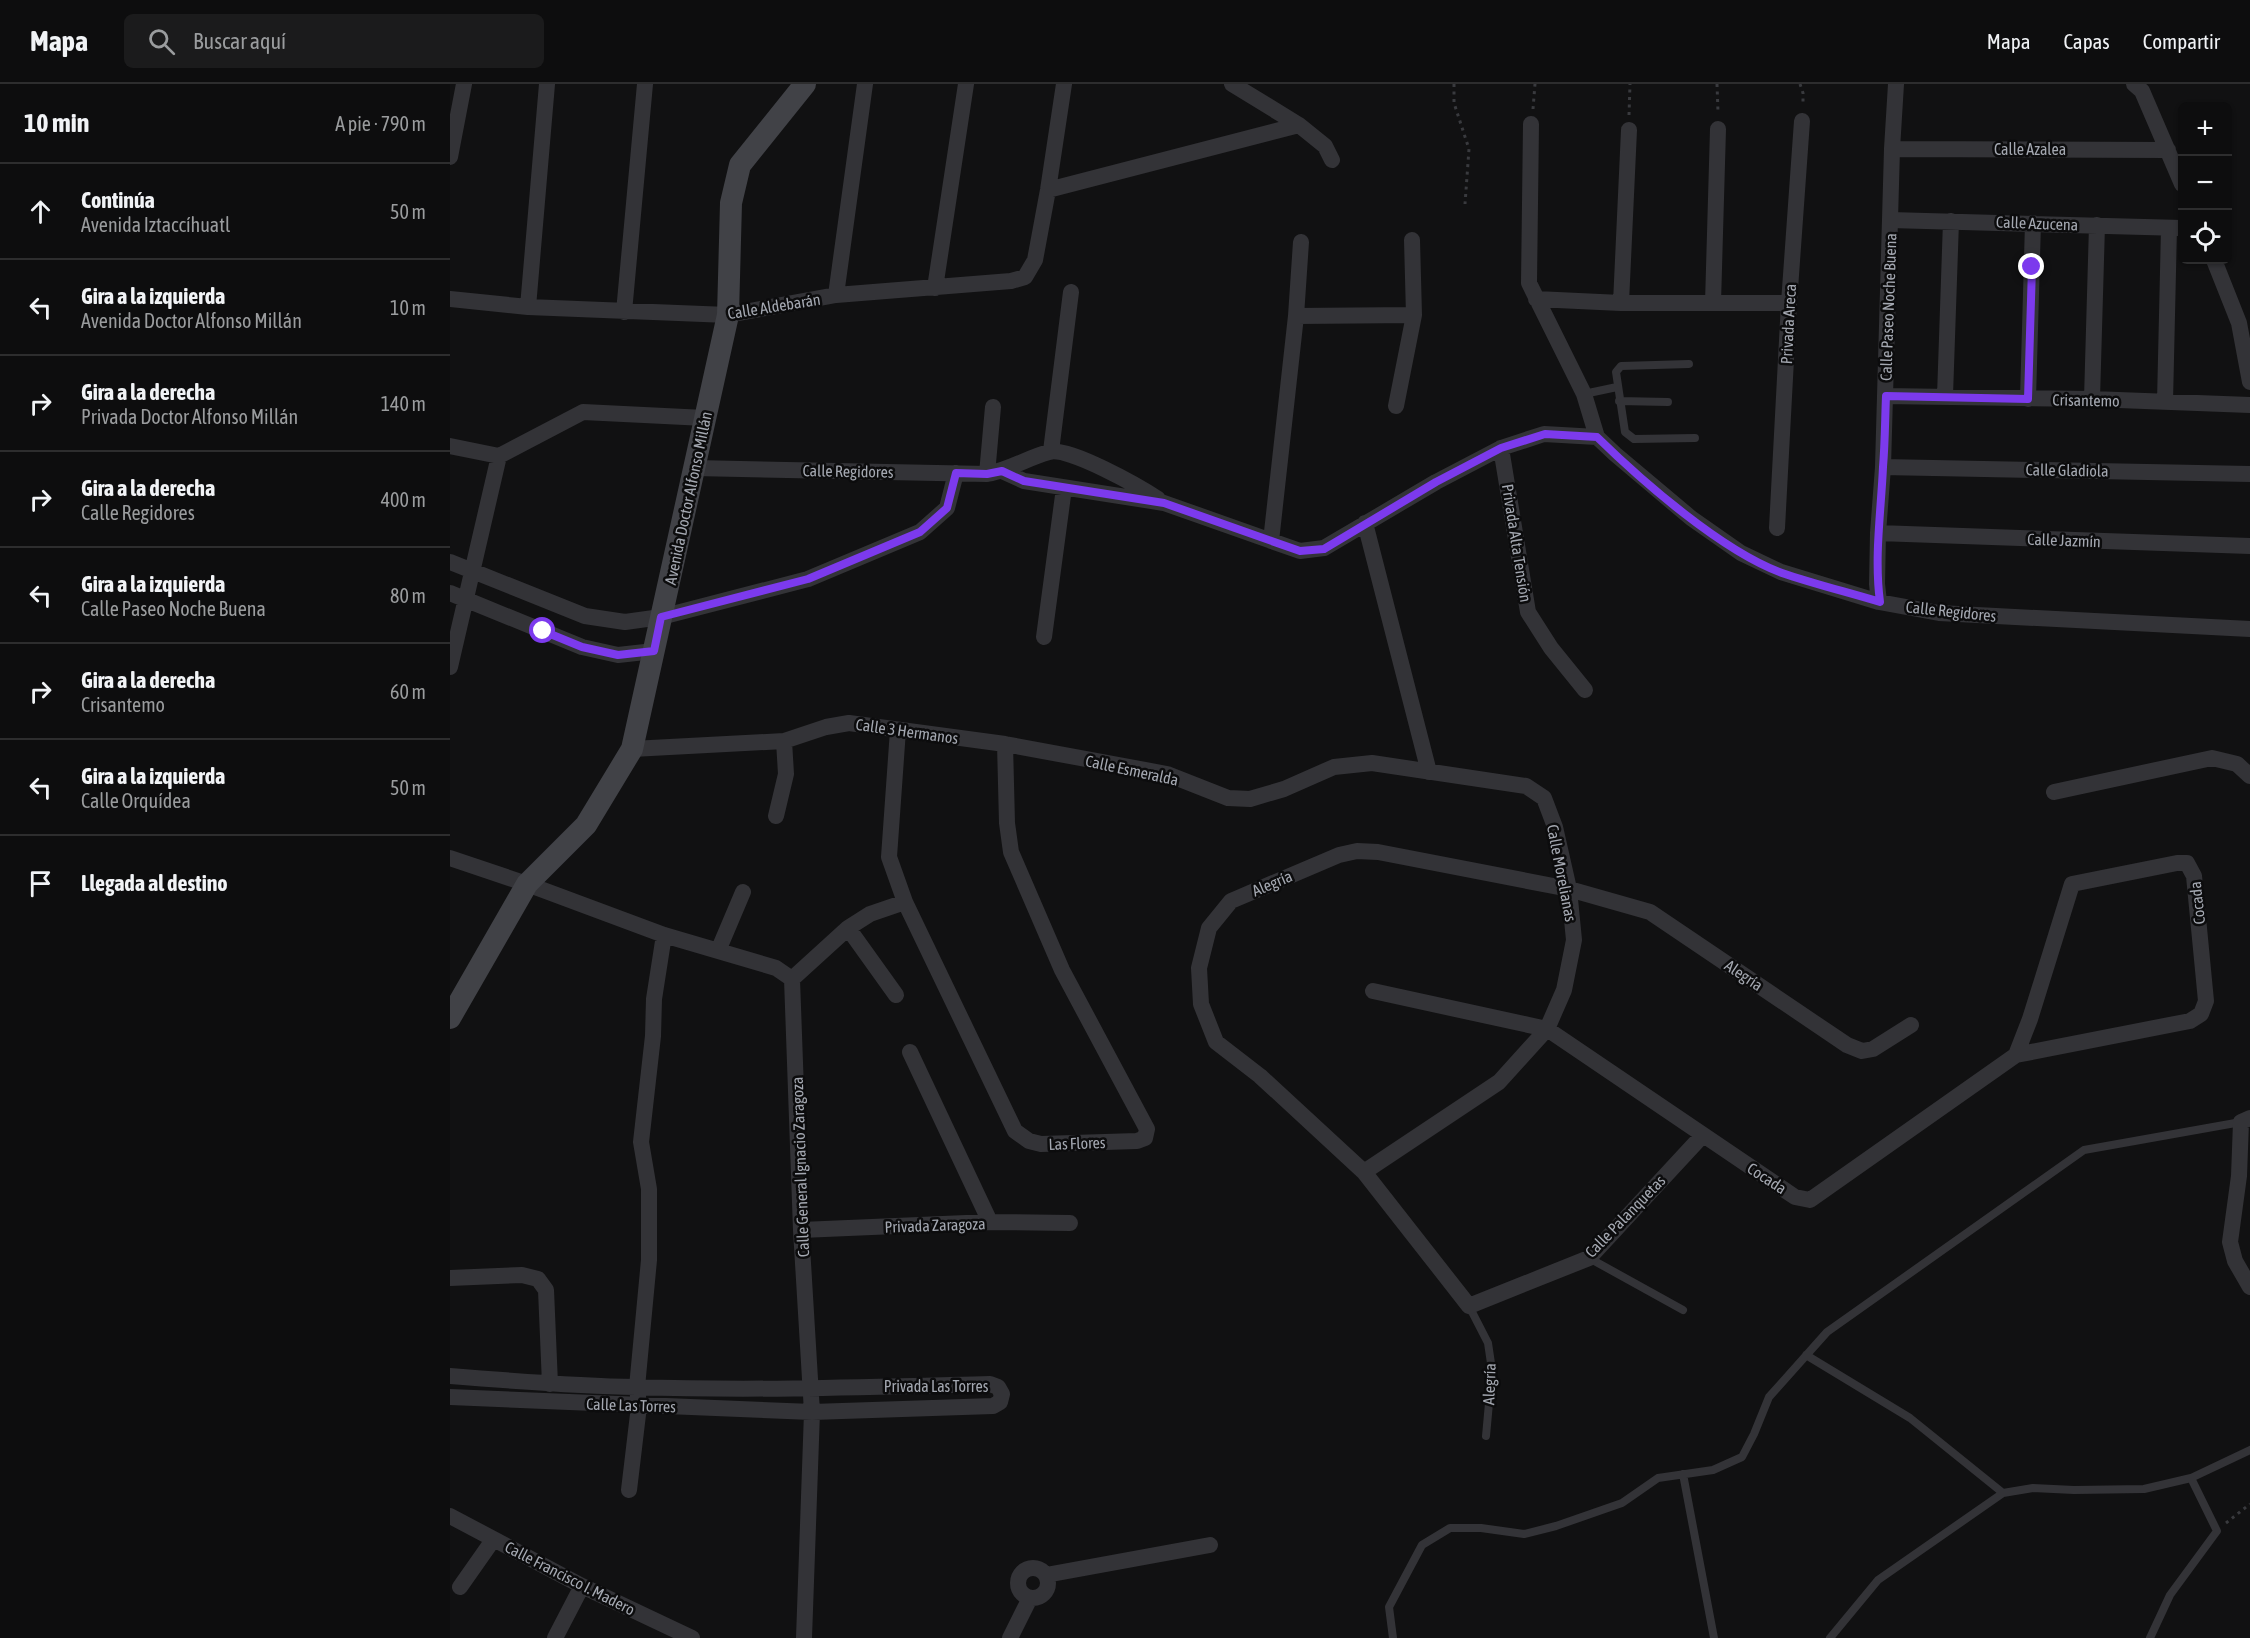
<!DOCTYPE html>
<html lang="es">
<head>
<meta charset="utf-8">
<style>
  :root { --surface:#0d0d0e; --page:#1b1b1c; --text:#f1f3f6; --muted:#9a9c9e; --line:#2d2d2e }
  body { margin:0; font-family:"Asap Condensed",sans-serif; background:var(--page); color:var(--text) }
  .controls { position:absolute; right:18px; top:18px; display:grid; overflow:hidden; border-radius:9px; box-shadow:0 2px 4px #0004 }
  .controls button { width:54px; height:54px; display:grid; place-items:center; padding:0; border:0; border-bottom:2px solid var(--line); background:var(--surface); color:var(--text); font:30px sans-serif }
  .stop { position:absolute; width:18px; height:18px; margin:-14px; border:4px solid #7c3aed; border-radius:50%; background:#fff }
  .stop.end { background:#7c3aed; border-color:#fff; box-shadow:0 2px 6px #0008 }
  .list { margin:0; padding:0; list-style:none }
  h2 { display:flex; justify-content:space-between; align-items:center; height:78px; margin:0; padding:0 24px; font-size:26px }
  h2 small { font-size:20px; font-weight:400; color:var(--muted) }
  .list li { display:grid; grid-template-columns:39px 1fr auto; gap:18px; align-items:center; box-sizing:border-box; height:96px; padding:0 24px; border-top:2px solid var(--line) }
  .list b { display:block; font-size:22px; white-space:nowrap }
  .list p { margin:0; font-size:20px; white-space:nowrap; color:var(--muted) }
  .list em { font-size:20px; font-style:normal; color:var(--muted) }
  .icon { flex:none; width:33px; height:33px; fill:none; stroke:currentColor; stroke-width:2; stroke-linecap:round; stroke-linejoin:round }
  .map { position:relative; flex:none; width:1800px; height:1554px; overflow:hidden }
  header { display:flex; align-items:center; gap:36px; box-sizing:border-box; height:84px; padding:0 30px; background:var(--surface); border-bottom:2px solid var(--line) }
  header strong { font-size:28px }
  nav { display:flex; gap:33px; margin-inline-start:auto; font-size:21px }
  .search { width:420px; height:54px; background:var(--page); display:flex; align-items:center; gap:15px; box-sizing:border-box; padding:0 21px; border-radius:9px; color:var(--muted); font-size:22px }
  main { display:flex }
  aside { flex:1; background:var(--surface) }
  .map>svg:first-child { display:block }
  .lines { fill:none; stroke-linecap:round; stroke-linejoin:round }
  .path { stroke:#393a3e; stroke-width:3; stroke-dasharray:3 4.5; stroke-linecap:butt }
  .lane { stroke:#333337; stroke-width:8 }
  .street { stroke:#333337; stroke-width:16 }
  .secondary { stroke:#414247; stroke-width:22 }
  .route { stroke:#7c3aed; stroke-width:8 }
  .labels { text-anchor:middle; stroke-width:5; stroke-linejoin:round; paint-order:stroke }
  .street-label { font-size:16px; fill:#a4a8b1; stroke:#0c0c0d }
</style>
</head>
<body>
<header>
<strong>Mapa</strong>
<div class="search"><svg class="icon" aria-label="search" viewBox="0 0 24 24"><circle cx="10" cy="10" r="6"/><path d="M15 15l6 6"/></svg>Buscar aquí</div>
<nav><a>Mapa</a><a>Capas</a><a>Compartir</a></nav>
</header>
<main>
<aside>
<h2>10 min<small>A pie · 790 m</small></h2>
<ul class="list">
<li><svg class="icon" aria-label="ahead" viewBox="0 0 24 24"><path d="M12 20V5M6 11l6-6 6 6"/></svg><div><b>Continúa</b><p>Avenida Iztaccíhuatl</p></div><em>50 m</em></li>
<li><svg class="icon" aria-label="left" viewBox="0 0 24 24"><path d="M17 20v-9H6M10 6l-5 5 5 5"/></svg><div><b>Gira a la izquierda</b><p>Avenida Doctor Alfonso Millán</p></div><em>10 m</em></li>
<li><svg class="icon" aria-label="right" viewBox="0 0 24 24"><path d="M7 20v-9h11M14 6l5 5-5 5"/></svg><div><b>Gira a la derecha</b><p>Privada Doctor Alfonso Millán</p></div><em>140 m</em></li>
<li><svg class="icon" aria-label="right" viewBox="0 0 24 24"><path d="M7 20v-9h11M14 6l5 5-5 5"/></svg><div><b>Gira a la derecha</b><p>Calle Regidores</p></div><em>400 m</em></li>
<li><svg class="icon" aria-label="left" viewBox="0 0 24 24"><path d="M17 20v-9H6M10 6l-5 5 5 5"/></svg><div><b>Gira a la izquierda</b><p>Calle Paseo Noche Buena</p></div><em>80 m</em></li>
<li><svg class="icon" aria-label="right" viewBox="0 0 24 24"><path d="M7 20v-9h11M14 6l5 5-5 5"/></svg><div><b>Gira a la derecha</b><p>Crisantemo</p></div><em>60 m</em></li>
<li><svg class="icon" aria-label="left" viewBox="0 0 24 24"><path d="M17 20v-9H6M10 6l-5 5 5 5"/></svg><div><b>Gira a la izquierda</b><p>Calle Orquídea</p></div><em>50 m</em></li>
<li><svg class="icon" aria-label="arrive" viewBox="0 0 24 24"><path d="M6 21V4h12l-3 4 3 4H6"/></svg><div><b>Llegada al destino</b></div></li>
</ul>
</aside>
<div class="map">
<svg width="1800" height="1554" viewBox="0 0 1800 1554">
  <rect width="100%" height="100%" fill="#111112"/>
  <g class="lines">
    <path class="path" d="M1004 0V19L1019 65 1015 120
      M1267 0 1268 28
      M1350 0 1353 9V21
      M1083 25 1085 0
      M1179 31 1180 0
      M1776 1439 1800 1420"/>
    <path class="lane" d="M1239 280 1171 282 1166 288 1175 348 1184 355 1245 354
      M1134 310 1167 303
      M1169 317 1218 318
      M1139 1174 1233 1226
      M1019 1222 1038 1259 1042 1286 1036 1352
      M1356 1271 1460 1334 1553 1409 1583 1404 1624 1406 1694 1405 1741 1394 1800 1366
      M1233 1390 1264 1554
      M943 1554 939 1523 972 1461 1000 1444H1031L1074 1450 1106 1442 1172 1419 1208 1394 1263 1386 1292 1373 1304 1350 1319 1313 1377 1248 1634 1066 1791 1038
      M1380 1554 1428 1496 1553 1409
      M1700 1554 1720 1511 1767 1447 1741 1394"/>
    <path class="street" d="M782 0 849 41 875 62 882 76
      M1684 0 1692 7 1732 100
      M1081 40 1079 199 1134 310 1147 353
      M1442 65 1718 66
      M0 73 14 0
      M598 106 849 41
      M1440 136 1732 144
      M1764 176 1789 239 1800 298
      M485 204 516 0
      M386 211 415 0
      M0 215 78 223 278 231 386 211 561 197 575 193 585 176 598 106 614 0
      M1086 215 1171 219H1339
      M1171 219 1179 46
      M1263 219 1268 45
      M78 223 97 0
      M174 228 195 0
      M846 232 964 231
      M1435 312 1642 315 1800 321
      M1495 312 1501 137
      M1578 315 1583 139
      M1642 315 1647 141
      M1715 318 1719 144
      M946 322 964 231 962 156
      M0 362 49 372 133 328 255 334
      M1051 364 1078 528 1101 564 1135 606
      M601 367 621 208
      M1433 383 1800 390
      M244 384 537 390C559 386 577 374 599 368 618 362 690 403 708 415
      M552 387 574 397 714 419 850 467 874 464 986 398 1051 364 1094 350 1147 353 1165 370 1241 434 1291 469 1331 488 1429 518 1489 529 1800 545
      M537 390 543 323
      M915 439 979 688
      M1327 444 1339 219 1352 37
      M1428 449 1800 462
      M821 457 846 232 851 158
      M0 478 135 532 175 538 211 533 358 495 470 448 497 424 506 389
      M0 509 132 563 168 571 204 567
      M1429 518 1427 500 1428 449 1433 383 1442 65 1446 0
      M594 553 614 404
      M0 583 49 372
      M448 646 439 773 455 818 565 1047 579 1057 591 1060 687 1057 695 1054 697 1045 612 886 561 768 557 739 555 660
      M182 665 334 657 376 643 399 639 555 660 717 690 778 714 800 715 834 705 884 683 922 679 1076 702 1094 714 1105 743 1119 805 1124 856 1114 906 1097 945 1049 998 914 1088
      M1604 708 1762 674 1787 680 1800 692
      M326 732 336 690 334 657
      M0 774 77 800 214 851 326 884 342 895
      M398 844 446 911
      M268 867 293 808
      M342 895 351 1146 362 1328 354 1554
      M342 895 398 844 420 830 455 818
      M923 907 1097 945 1345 1113 1360 1116 1566 971 1740 937 1751 930 1756 917 1744 792 1737 779H1727L1622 800 1580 935 1566 971
      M460 968 540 1138
      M1800 1034 1791 1038 1789 1092 1780 1158 1785 1177 1800 1203
      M1252 1052 1139 1174 1019 1222 914 1088 810 992 766 958 751 920 749 884 759 844 781 817 889 771 907 767 928 768 1119 805 1200 828 1397 961 1412 967 1423 965 1461 941
      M351 1146 540 1138 620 1139
      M0 1194 72 1191 88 1195 96 1206 100 1300
      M0 1292C62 1297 124 1302 186 1303 304 1307 422 1303 540 1300L548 1303 552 1310 550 1318 543 1322 362 1328 0 1313
      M179 1406 189 1322 187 1303 199 1176V1105L191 1058 203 952 204 915 214 851
      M0 1432 132 1502 242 1554
      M568 1499a15 15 0 1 1 30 0a15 15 0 1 1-30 0Z
      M596 1491 760 1461
      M10 1503 43 1456
      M105 1554 132 1502
      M560 1554 580 1514"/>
    <path class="secondary" d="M0 934 77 800 136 741 182 665 278 231 281 119 290 81 355 0"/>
  </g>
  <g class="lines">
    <path class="route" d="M93 547 132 563 168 571 204 567 211 533 358 495 470 448 497 424 506 389 537 390 552 387 574 397 714 419 850 467 874 465 986 398 1051 364 1095 350 1147 353C1193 398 1272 467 1332 489 1364 500 1397 508 1430 518 1424 473 1431 428 1433 383 1435 359 1435 336 1436 312L1578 315 1582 183"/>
  </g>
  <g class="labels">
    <g class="street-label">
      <text x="1580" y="71">Calle Azalea</text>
      <text transform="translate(1587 139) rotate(2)" y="6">Calle Azucena</text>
      <text transform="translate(324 222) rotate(-9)" y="6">Calle Aldebarán</text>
      <text transform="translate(1438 223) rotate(-88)" y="6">Calle Paseo Noche Buena</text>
      <text transform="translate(1338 240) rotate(-87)" y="6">Privada Areca</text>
      <text transform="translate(1636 316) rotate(1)" y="6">Crisantemo</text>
      <text transform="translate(1617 386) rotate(1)" y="6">Calle Gladiola</text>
      <text transform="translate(398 387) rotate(1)" y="6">Calle Regidores</text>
      <text transform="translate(238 414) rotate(-78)" y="6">Avenida Doctor Alfonso Millán</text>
      <text transform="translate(1614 456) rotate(2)" y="6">Calle Jazmín</text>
      <text transform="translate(1067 459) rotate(81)" y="6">Privada Alta Tensión</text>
      <text transform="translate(1501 527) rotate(6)" y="6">Calle Regidores</text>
      <text transform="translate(457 647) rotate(8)" y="6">Calle 3 Hermanos</text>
      <text transform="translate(682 686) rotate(12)" y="6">Calle Esmeralda</text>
      <text transform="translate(1112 789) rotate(79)" y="6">Calle Morelianas</text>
      <text transform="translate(822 799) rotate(-23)" y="6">Alegría</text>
      <text transform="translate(1747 819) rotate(-96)" y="6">Cocada</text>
      <text transform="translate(1294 891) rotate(34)" y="6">Alegría</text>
      <text transform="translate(627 1059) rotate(-2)" y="6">Las Flores</text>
      <text transform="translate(350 1083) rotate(-92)" y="6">Calle General Ignacio Zaragoza</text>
      <text transform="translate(1317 1094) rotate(33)" y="6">Cocada</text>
      <text transform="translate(1175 1132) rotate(-46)" y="6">Calle Palanquetas</text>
      <text transform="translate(485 1141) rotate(-2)" y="6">Privada Zaragoza</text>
      <text transform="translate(1039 1300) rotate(-88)" y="6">Alegría</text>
      <text x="486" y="1308">Privada Las Torres</text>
      <text transform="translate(181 1321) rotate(2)" y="6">Calle Las Torres</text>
      <text transform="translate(120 1494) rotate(27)" y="6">Calle Francisco I. Madero</text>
    </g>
  </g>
</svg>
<div class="controls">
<button>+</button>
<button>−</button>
<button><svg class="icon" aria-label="locate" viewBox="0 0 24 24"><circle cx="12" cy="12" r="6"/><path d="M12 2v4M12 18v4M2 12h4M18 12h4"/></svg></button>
</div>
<div class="stop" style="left:93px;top:547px"></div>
<div class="stop end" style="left:1582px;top:183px"></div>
</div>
</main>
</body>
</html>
